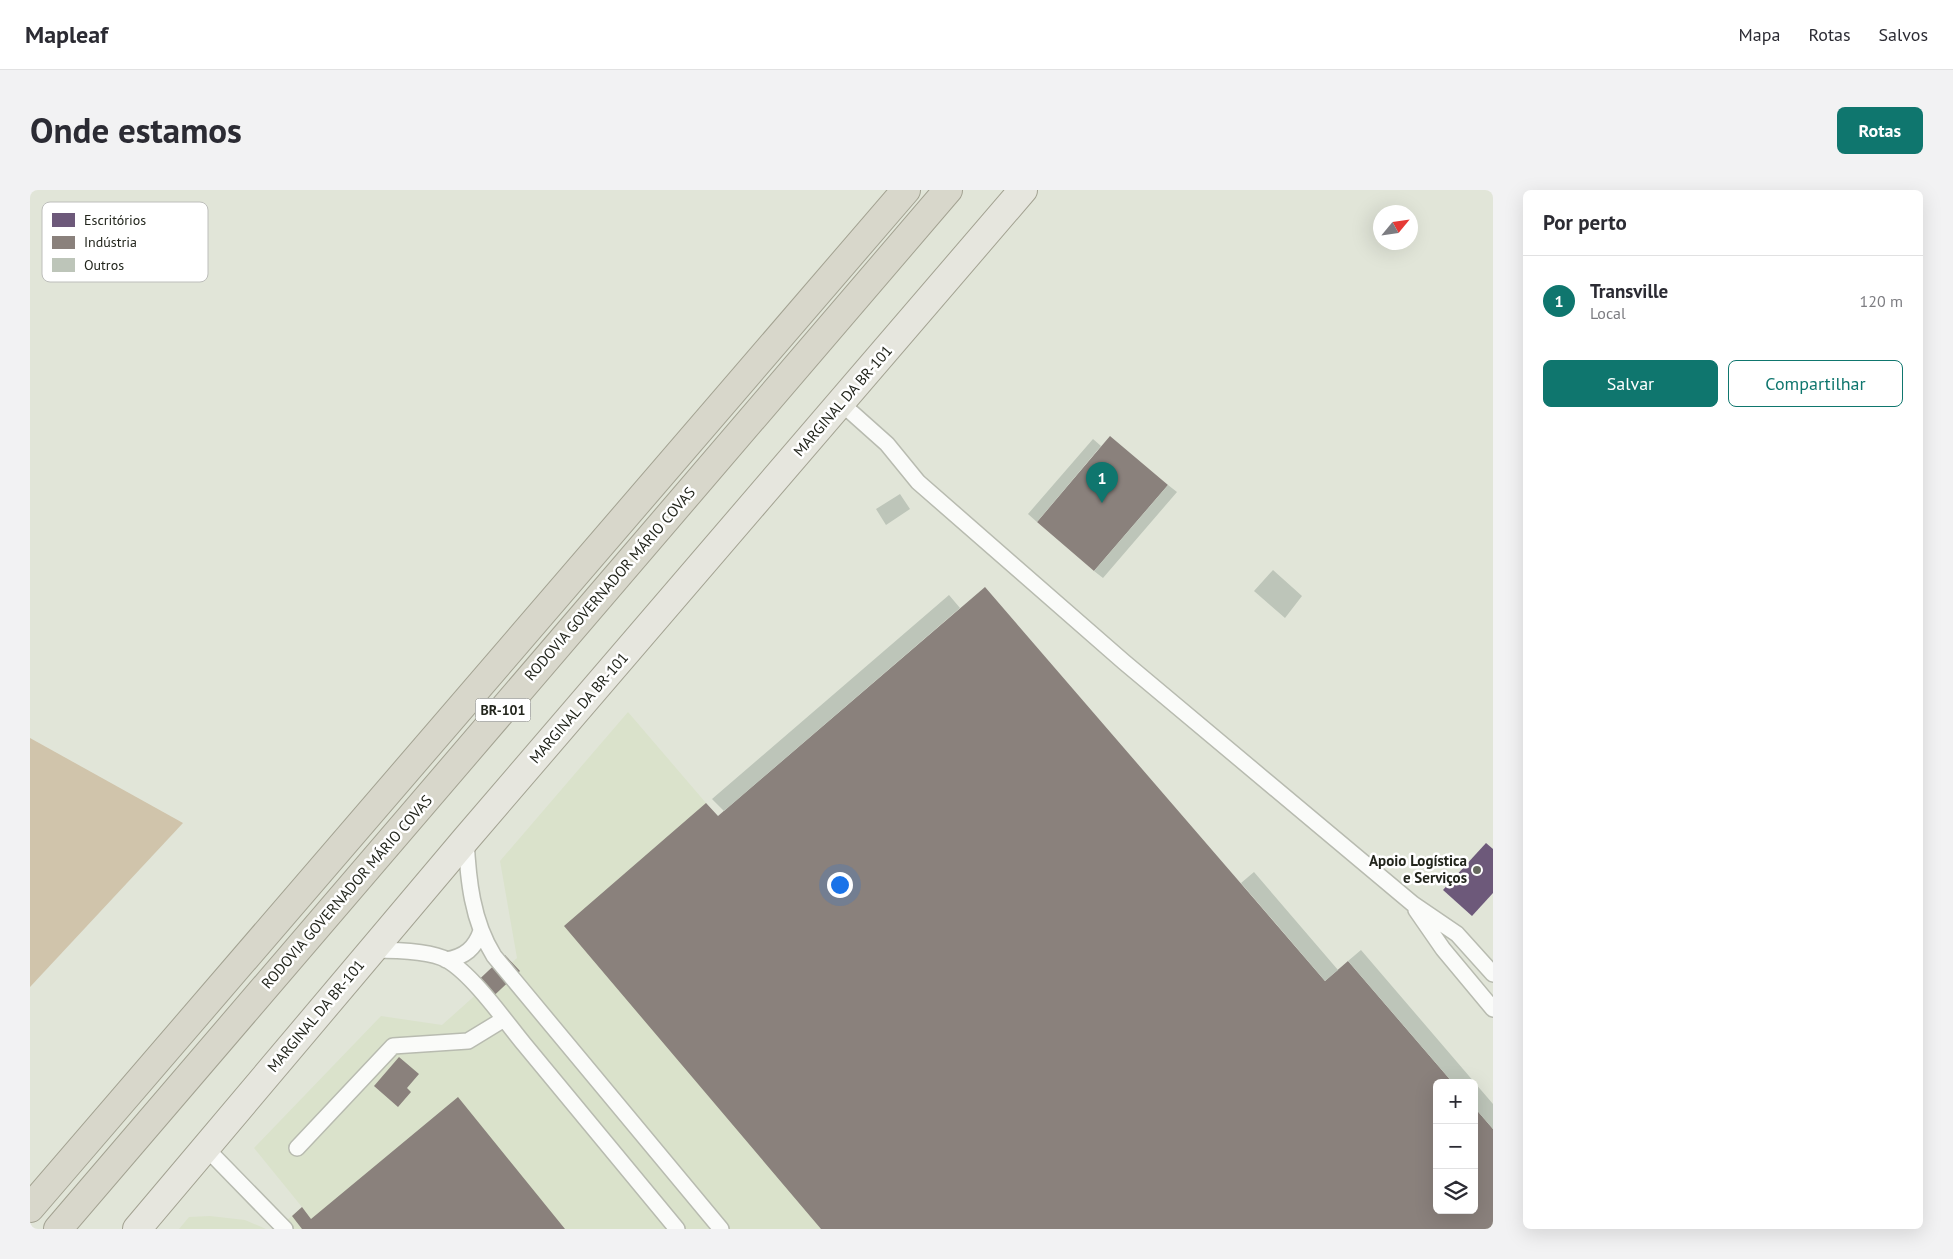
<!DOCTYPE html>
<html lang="pt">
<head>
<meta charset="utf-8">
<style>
  :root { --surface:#fff; --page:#f2f2f3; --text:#2b2b33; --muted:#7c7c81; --line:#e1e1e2; --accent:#0f766e }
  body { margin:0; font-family:"PT Sans",sans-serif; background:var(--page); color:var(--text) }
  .controls { position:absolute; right:15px; bottom:15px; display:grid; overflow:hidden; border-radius:8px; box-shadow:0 5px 20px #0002 }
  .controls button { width:45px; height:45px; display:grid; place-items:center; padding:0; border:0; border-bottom:1px solid var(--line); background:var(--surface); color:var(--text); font:25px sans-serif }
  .compass { position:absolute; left:1343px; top:15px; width:45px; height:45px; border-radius:50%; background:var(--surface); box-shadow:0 5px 20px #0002; rotate:61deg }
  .you { position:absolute; left:809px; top:694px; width:18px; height:18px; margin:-12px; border:4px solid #fff; border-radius:50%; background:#1a73e8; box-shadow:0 0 0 8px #1a73e833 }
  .badge { display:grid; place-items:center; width:32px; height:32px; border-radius:50%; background:var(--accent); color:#fff; font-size:16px; font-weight:700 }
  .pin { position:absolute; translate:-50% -41px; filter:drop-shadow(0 1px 2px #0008) }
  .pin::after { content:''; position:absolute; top:26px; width:18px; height:15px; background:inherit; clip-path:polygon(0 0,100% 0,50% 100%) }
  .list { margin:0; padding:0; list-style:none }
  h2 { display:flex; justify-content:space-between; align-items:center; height:65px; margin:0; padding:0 20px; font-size:21px }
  h2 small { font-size:16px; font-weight:400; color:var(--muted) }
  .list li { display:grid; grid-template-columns:32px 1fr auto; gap:15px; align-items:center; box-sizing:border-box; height:90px; padding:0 20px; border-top:1px solid var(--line) }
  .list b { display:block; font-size:19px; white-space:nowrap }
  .list p { margin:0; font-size:16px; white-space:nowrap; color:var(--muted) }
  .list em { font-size:16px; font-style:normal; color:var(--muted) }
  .actions { display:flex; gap:10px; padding:15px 20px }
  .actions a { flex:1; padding:11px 0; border:1px solid var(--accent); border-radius:8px; text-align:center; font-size:18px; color:var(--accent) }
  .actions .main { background:var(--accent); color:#fff }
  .icon { flex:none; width:28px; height:28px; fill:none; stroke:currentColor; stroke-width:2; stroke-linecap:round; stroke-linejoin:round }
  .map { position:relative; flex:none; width:1463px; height:1039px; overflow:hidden; border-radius:8px }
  header { display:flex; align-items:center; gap:30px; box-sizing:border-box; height:70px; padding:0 25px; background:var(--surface); border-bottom:1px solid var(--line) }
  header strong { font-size:24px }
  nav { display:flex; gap:28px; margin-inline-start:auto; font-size:18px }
  .intro { display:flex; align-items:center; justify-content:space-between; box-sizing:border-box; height:120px; padding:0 30px }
  h1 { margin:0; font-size:35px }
  .button { padding:12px 22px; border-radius:8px; background:var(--accent); color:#fff; font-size:18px; font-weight:700 }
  main { display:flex; gap:30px; padding:0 30px }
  aside { flex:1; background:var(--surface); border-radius:8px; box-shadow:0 5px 20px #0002 }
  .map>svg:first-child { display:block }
  .built { fill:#dae2cb }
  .forest { fill:#d0c4ab }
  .offices { fill:#6d597a }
  .industry { fill:#8a817c }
  .building { fill:#bdc5b9 }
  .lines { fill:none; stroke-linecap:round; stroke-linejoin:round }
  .lane-casing { stroke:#b8bbb0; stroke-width:18 }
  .primary-casing { stroke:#a3a292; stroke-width:30 }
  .highway-casing { stroke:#a3a292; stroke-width:30 }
  .lane { stroke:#fafbf9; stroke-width:15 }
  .primary { stroke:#e6e6de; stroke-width:28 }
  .highway { stroke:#d8d7cb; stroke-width:28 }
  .poi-dot { fill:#65685e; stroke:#fff; stroke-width:2 }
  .labels { text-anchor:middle; stroke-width:5; stroke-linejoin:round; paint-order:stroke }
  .shield { fill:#fff; stroke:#646660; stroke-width:1 }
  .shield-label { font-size:14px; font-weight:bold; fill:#22251c }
  .street-label { font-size:15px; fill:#22251c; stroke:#fff }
  .poi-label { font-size:15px; font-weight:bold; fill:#22251c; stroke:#fff; text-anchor:end }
  .key { fill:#fff; stroke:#bdbebb; stroke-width:1 }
  .key-label { font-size:14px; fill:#22251c }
</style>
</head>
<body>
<header>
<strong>Mapleaf</strong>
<nav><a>Mapa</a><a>Rotas</a><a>Salvos</a></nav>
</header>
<div class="intro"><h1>Onde estamos</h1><a class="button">Rotas</a></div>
<main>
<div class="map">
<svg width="1463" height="1039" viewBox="0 0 1463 1039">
  <rect width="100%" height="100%" fill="#e1e5d8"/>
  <path class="built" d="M598 522 1041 1039H247L272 1017 224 958 351 826 412 835 487 768 470 671Z
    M180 1026 215 1030 236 1039H149L159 1027Z"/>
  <path class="forest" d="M0 548 153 633 0 797Z"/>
  <path class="offices" d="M1456 653 1463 659V703L1442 726 1413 700Z"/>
  <path class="industry" d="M1080 246 1138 295 1064 381 1007 332Z
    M955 397 1295 791 1318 771 1423 893H1407V1020H1444V917L1463 939V1039H791L534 736 676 613 688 626Z
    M475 765 490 781 454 815 439 799Z
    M369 867 389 884 377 898 381 902 368 917 344 896Z
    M428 907 535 1039H272L262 1026 272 1017 281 1029Z"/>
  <path class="building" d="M1063 249 1071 256 1007 332 998 324Z
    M1138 295 1147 302 1073 388 1064 381Z
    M870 304 880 319 856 335 846 319Z
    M1243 380 1272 406 1255 428 1224 401Z
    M919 405 930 418 694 621 682 609Z
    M1224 682 1308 780 1295 791 1211 693Z
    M1331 760 1463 914V939L1444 917V893H1423L1318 771Z"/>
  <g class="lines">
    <g class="lane-casing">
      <path id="lane" d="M811 213 857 254 888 292 1094 472 1383 714 1427 744 1463 784
        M436 649C438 689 442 731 464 766L691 1039
        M1386 720 1413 759 1463 819
        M342 760C362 760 401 761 417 770 443 785 475 831 494 854 545 916 596 977 647 1039
        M416 770C435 767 445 758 451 741
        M175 957 255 1039
        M267 958 363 856 438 851 474 829"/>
    </g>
    <g class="primary-casing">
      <path id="primary" d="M107 1039 436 649 993 0"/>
    </g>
    <g class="highway-casing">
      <path id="highway" d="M0 1018 876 0
        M28 1039 918 0"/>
    </g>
    <use href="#lane" class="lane"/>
    <use href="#primary" class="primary"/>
    <use href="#highway" class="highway"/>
  </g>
  <circle class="poi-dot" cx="1447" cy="680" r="5"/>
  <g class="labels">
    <rect class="shield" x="445.5" y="508.5" width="55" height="23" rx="4"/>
    <g class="shield-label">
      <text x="473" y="525">BR-101</text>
    </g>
    <g class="street-label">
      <text transform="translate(813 211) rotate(-49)" y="5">MARGINAL DA BR-101</text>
      <text transform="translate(580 394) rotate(-49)" y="5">RODOVIA GOVERNADOR MÁRIO COVAS</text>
      <text transform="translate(549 518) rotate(-49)" y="5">MARGINAL DA BR-101</text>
      <text transform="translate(317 702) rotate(-49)" y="5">RODOVIA GOVERNADOR MÁRIO COVAS</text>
      <text transform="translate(286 826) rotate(-50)" y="5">MARGINAL DA BR-101</text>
    </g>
    <g class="poi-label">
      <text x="1437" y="676">Apoio Logística<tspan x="1437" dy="17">e Serviços</tspan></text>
    </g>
  </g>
  <rect x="12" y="12" width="166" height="80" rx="8" class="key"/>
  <rect x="22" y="23" width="23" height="14" fill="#6d597a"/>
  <rect x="22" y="46" width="23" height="13" fill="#8a817c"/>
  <rect x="22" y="68" width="23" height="14" fill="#bdc5b9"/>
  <g class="key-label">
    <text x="54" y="35">Escritórios</text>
    <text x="54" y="57">Indústria</text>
    <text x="54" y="80">Outros</text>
  </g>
</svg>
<div class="controls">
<button>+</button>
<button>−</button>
<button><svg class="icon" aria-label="layers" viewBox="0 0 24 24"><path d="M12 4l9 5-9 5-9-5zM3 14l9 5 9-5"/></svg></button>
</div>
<svg class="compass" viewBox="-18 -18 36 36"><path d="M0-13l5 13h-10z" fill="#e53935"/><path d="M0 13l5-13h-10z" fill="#7c7c81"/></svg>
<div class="you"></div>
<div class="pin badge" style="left:1072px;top:313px">1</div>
</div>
<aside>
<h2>Por perto<small></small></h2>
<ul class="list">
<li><span class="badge">1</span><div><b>Transville</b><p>Local</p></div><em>120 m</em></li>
</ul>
<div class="actions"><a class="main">Salvar</a><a>Compartilhar</a></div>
</aside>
</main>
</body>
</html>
